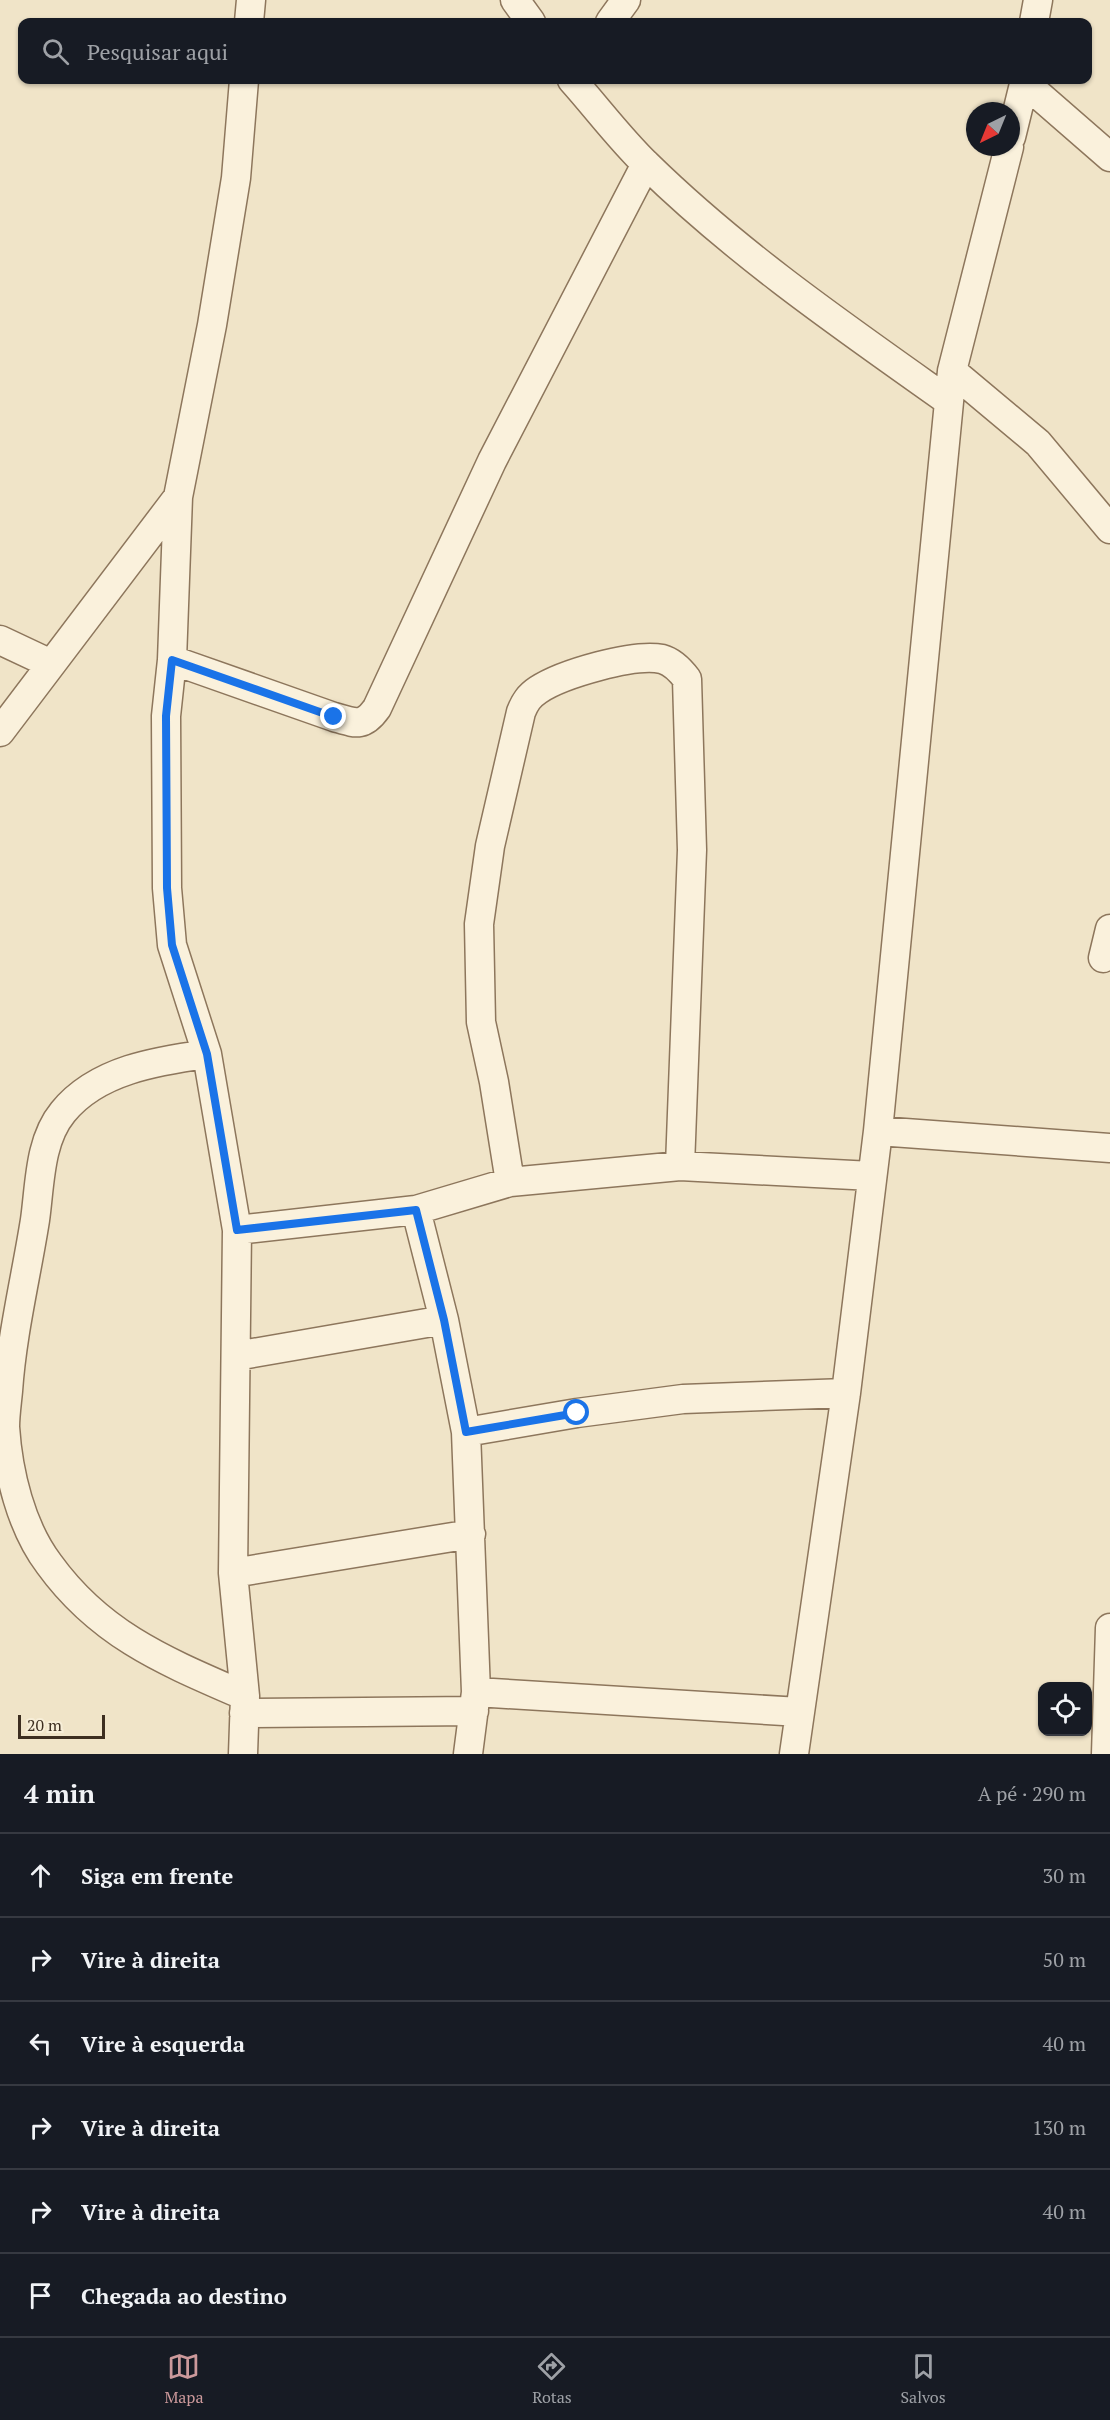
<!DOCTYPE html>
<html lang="pt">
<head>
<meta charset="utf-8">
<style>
  :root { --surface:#171b24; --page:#20242c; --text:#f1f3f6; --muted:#9ea1a6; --line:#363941; --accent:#cc999b }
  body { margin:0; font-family:"PT Serif",serif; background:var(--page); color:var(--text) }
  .controls { position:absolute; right:18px; bottom:18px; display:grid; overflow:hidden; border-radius:12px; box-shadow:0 2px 4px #0004 }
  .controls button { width:54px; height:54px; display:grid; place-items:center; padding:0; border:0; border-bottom:2px solid var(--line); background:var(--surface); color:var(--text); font:30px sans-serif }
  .compass { position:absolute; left:966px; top:102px; width:54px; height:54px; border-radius:50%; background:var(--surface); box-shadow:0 2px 4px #0004; rotate:223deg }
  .scale { position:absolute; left:18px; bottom:15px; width:87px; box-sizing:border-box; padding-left:6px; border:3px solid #3d2e20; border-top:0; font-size:16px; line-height:21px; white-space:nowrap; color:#3d2e20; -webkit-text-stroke:4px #f7eed8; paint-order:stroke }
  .stop { position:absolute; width:18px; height:18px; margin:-14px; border:4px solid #1a73e8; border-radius:50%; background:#fff }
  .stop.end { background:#1a73e8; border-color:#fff; box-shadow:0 2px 6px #0008 }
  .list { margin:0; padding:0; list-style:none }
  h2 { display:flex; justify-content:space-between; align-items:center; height:78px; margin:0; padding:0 24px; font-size:26px }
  h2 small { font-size:20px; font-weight:400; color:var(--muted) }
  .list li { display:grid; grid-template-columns:39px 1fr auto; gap:18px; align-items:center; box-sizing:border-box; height:84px; padding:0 24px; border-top:2px solid var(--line) }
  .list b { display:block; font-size:22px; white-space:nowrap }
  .list em { font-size:20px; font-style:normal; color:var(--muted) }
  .icon { flex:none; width:33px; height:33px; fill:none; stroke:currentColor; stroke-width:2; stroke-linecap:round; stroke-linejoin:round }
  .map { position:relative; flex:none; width:1110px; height:1754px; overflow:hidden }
  .search { position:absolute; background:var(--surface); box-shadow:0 2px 4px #0004; left:18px; right:18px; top:18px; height:66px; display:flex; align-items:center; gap:15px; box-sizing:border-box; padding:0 21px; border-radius:12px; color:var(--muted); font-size:22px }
  .sheet { height:582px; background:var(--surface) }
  nav { display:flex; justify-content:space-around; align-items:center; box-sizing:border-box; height:84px; border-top:2px solid var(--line); background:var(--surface); font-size:16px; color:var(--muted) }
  nav a { display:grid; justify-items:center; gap:3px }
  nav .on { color:var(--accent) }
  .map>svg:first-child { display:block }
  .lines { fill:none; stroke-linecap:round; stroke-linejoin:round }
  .street-casing { stroke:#8d765c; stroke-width:31 }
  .street { stroke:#faf1dc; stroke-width:28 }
  .route { stroke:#1a73e8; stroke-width:8 }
</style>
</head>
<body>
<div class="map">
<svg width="1110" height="1754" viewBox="0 0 1110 1754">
  <rect width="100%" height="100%" fill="#f0e4c8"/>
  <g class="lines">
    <g class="street-casing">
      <path id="street" d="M515 0 531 22
        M249 22 251 0
        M610 22 626 0
        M1034 22 1038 0
        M572 80C597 108 620 139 647 165 738 254 844 327 947 400
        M1025 83 1110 157
        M1011 137 1025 80
        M952 371 1038 443 1110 529
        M0 640 51 664
        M172 660 334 717C355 723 363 728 377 708L492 461 646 164
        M0 732 178 497
        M1103 958 1110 929
        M207 1054C157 1061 97 1070 63 1112 39 1141 40 1185 35 1220 26 1277 12 1333 8 1391 7 1402 5 1415 5 1427 8 1473 21 1527 49 1564 101 1636 167 1662 245 1696
        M878 1131 1110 1148
        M510 1182 494 1082 481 1022 479 924 490 846 521 712C525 702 529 696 538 690 562 674 634 653 662 659 673 662 681 671 687 679L692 850 680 1166
        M416 1210 444 1320 466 1432 476 1692 468 1754
        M237 1230 416 1210 510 1182 680 1166 872 1176
        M236 1356 444 1320
        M466 1432 577 1413 683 1399 846 1393
        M233 1573 471 1534
        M476 1692 800 1712
        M244 1713 474 1711
        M243 1754 245 1696 233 1573 237 1230 207 1054 172 945 167 888 166 716 172 660 178 497 212 325 236 178 244 80
        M794 1754 846 1393 878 1131 952 371 1009 147
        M1106 1754 1110 1628"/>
    </g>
    <use href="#street" class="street"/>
  </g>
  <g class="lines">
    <path class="route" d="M334 717 172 660 166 716 167 888 172 945 207 1054 237 1230 416 1210 444 1320 466 1432 577 1413"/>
  </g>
</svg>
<div class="controls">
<button><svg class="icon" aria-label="locate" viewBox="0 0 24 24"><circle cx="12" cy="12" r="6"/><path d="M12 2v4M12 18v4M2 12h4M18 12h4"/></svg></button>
</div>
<svg class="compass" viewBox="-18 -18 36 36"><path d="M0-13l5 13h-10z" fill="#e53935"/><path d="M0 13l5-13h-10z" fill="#9ea1a6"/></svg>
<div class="scale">20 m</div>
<div class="stop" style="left:577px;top:1413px"></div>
<div class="stop end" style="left:334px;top:717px"></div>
<div class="search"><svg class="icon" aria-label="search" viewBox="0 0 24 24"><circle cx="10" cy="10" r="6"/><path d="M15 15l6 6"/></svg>Pesquisar aqui</div>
</div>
<section class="sheet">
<h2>4 min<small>A pé · 290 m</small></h2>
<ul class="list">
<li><svg class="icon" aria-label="ahead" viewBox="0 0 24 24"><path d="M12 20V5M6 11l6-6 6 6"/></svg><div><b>Siga em frente</b></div><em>30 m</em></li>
<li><svg class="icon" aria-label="right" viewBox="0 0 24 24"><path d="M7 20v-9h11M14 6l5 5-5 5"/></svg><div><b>Vire à direita</b></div><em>50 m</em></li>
<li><svg class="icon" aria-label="left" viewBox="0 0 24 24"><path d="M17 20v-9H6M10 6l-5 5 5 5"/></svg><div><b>Vire à esquerda</b></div><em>40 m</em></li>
<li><svg class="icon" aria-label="right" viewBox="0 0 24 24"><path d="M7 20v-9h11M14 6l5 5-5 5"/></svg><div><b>Vire à direita</b></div><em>130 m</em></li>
<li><svg class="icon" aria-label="right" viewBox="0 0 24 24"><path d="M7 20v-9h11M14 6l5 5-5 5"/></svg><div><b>Vire à direita</b></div><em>40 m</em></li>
<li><svg class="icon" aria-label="arrive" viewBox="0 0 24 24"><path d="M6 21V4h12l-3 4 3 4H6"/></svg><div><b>Chegada ao destino</b></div></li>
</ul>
</section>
<nav>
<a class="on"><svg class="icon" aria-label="map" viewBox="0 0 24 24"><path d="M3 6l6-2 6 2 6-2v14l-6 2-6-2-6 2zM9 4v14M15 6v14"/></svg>Mapa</a>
<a><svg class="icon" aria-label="directions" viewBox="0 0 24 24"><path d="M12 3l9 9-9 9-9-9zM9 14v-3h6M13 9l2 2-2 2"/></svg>Rotas</a>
<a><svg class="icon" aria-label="saved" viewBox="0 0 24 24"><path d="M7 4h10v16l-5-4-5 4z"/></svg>Salvos</a>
</nav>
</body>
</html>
